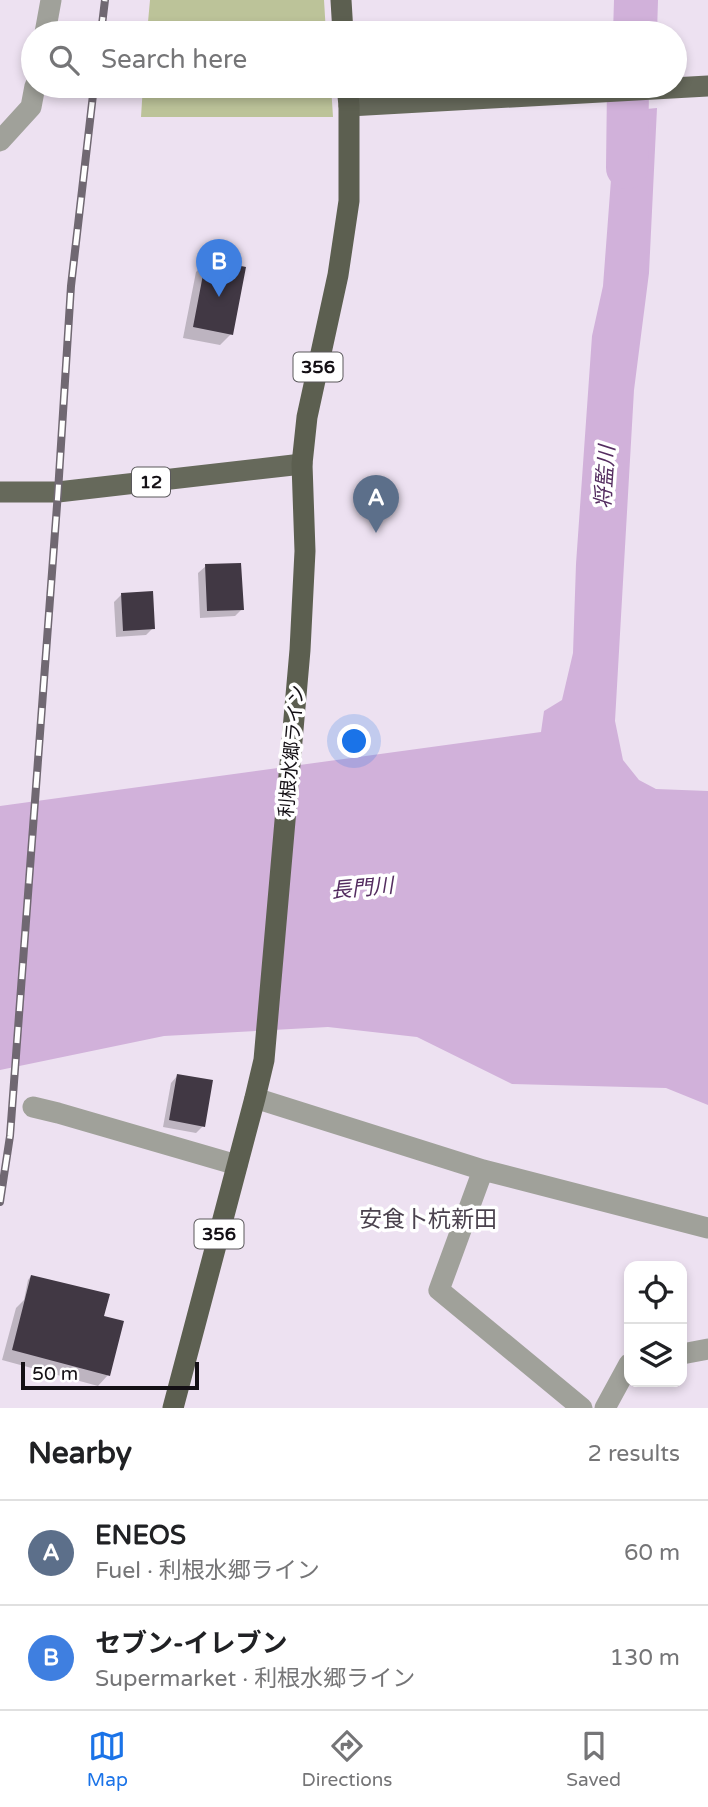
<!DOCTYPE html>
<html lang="en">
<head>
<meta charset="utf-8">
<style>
  :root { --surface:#fff; --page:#f6f6f6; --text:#202124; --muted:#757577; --line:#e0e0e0; --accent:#1a73e8 }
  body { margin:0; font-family:"Varela Round","Noto Sans JP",sans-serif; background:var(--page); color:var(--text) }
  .controls { position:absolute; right:21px; bottom:21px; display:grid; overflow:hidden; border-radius:14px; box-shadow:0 4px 10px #0003 }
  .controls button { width:63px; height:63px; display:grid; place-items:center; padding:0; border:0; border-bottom:2px solid var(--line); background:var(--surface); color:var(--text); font:35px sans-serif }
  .scale { position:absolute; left:21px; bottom:18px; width:178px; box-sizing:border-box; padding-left:7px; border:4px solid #141015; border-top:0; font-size:19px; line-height:24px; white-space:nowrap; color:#141015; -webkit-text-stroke:5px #fff; paint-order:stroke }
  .you { position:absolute; left:355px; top:742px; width:24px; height:24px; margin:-18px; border:5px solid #fff; border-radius:50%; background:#1a73e8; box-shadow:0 0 0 10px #1a73e833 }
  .badge { display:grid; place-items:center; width:46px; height:46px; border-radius:50%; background:var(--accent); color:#fff; font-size:23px; font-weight:700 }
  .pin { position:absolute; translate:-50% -58px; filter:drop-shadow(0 2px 4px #0008) }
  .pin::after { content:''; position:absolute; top:37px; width:24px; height:21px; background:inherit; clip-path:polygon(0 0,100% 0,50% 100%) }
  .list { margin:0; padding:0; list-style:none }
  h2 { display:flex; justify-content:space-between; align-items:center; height:91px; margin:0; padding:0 28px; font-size:30px }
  h2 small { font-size:23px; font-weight:400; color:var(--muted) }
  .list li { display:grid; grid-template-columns:46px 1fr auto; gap:21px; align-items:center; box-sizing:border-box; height:105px; padding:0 28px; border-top:2px solid var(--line) }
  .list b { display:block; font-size:26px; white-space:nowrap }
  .list p { margin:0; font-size:23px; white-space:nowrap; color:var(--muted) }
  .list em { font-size:23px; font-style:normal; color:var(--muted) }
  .icon { flex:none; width:38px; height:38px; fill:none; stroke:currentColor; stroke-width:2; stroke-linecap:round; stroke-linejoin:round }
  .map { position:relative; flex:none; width:708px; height:1408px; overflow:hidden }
  .search { position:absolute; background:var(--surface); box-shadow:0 4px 10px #0003; left:21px; right:21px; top:21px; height:77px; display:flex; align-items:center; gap:18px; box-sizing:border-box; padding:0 24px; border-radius:38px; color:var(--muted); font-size:26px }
  .sheet { height:301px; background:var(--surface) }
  nav { display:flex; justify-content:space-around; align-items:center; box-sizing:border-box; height:98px; border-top:2px solid var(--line); background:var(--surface); font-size:19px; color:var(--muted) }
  nav a { display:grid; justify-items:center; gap:4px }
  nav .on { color:var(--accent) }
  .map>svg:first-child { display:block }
  .green { fill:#bcc399 }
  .water { fill:#d1b1da }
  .shadow { fill:#0003 }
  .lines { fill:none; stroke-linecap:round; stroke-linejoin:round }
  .river { stroke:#d1b1da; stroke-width:42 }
  .building { fill:#413844 }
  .minor { stroke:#a0a19a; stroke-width:21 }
  .primary { stroke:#66695b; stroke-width:21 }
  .trunk { stroke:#5c5f50; stroke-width:21 }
  .rail-casing { stroke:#706872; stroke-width:8 }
  .rail { stroke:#fff; stroke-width:5; stroke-dasharray:16; stroke-linecap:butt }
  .labels { text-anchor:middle; stroke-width:7; stroke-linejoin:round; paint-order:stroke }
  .shield { fill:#fff; stroke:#5a585b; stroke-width:2 }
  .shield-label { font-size:18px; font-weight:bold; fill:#141015 }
  .street-label { font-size:19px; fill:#141015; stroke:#fff }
  .water-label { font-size:21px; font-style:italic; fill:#542d60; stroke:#fff }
  .quarter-label { font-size:23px; fill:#4b424e; stroke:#fff }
</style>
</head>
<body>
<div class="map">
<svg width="708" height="1408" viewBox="0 0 708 1408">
  <rect width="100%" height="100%" fill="#ede1f1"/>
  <path class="green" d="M150 0H324L326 33H147Z
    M143 86H331L333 117H141Z"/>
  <path class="water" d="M614 0H658L657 33H613Z
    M657 108 649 273 634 390 615 721 623 760 639 780 656 789 708 791V1105L666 1088 512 1084 417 1037 328 1027 164 1036 0 1070V806L541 732 544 711 562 700 573 653 576 564 592 336 603 286 613 153 614 112Z"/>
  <path class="shadow" d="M207 261 231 334 220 345 183 338 196 272Z
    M206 566 242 609 235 616 200 618 198 573Z
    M121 595 153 628 146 635 116 637 114 602Z
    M178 1075 203 1126 196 1133 163 1127 171 1083Z
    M31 1276 103 1315 108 1375 98 1386 2 1360 16 1308 24 1300 28 1280Z"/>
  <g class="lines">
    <path class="river" d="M627 168 628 86"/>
  </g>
  <path class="building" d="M206 259 246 267 233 335 193 327Z
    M241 563 244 610 207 611 205 564Z
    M153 591 155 629 123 631 121 593Z
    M177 1074 213 1080 205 1127 169 1120Z
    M31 1275 110 1294 104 1316 124 1321 110 1376 12 1350Z"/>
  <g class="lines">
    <path class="minor" d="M45 33 51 0
      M0 141 31 107 35 86
      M255 1098 483 1170 708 1228
      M33 1107 58 1113 237 1165
      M483 1170 439 1290 582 1408
      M682 1354 708 1349
      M605 1408 629 1364"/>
    <path class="primary" d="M349 106 708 86
      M0 492H58L302 464"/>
    <path class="trunk" d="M341 0 343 33
      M173 1408 255 1098 264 1060 300 650 305 551 302 464 307 417 338 275 349 201V106L347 86"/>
    <g class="rail-casing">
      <path id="rail" d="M101 33 105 0
        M0 1202 10 1136 58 492 71 286 94 86"/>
    </g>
    <use href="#rail" class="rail"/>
  </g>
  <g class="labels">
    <g class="shield">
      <rect x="293.5" y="352.5" width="49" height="29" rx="5"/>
      <rect x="132" y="467.5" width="38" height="29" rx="5"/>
      <rect x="194.5" y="1219.5" width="49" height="29" rx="5"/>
    </g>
    <g class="shield-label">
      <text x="318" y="373">356</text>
      <text x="151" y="488">12</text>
      <text x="219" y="1240">356</text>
    </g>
    <g class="street-label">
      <text transform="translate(291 751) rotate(-85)" y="7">利根水郷ライン</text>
    </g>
    <g class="water-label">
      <text transform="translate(605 477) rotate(-86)" y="7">将監川</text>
      <text transform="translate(362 888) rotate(-5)" y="7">長門川</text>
    </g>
    <g class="quarter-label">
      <text x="428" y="1227">安食卜杭新田</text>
    </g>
  </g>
</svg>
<div class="controls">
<button><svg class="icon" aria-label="locate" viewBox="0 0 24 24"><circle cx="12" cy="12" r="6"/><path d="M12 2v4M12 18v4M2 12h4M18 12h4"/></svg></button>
<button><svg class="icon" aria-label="layers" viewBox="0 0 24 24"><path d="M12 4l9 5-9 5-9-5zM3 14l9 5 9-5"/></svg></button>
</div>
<div class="scale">50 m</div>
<div class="you"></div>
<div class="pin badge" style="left:376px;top:533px;background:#5c6f8a">A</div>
<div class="pin badge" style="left:219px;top:297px;background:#3f7fe0">B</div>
<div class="search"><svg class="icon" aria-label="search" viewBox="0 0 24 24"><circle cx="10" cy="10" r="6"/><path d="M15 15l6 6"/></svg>Search here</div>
</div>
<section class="sheet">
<h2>Nearby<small>2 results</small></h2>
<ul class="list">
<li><span class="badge" style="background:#5c6f8a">A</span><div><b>ENEOS</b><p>Fuel · 利根水郷ライン</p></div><em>60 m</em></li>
<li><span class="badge" style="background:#3f7fe0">B</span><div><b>セブン-イレブン</b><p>Supermarket · 利根水郷ライン</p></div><em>130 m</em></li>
</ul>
</section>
<nav>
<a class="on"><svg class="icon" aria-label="map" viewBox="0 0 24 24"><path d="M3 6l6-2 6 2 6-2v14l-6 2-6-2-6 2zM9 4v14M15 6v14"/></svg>Map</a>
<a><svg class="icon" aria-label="directions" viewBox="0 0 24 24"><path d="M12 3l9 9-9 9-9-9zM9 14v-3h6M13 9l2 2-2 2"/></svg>Directions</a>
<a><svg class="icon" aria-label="saved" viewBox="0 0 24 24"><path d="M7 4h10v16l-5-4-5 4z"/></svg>Saved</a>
</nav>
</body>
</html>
